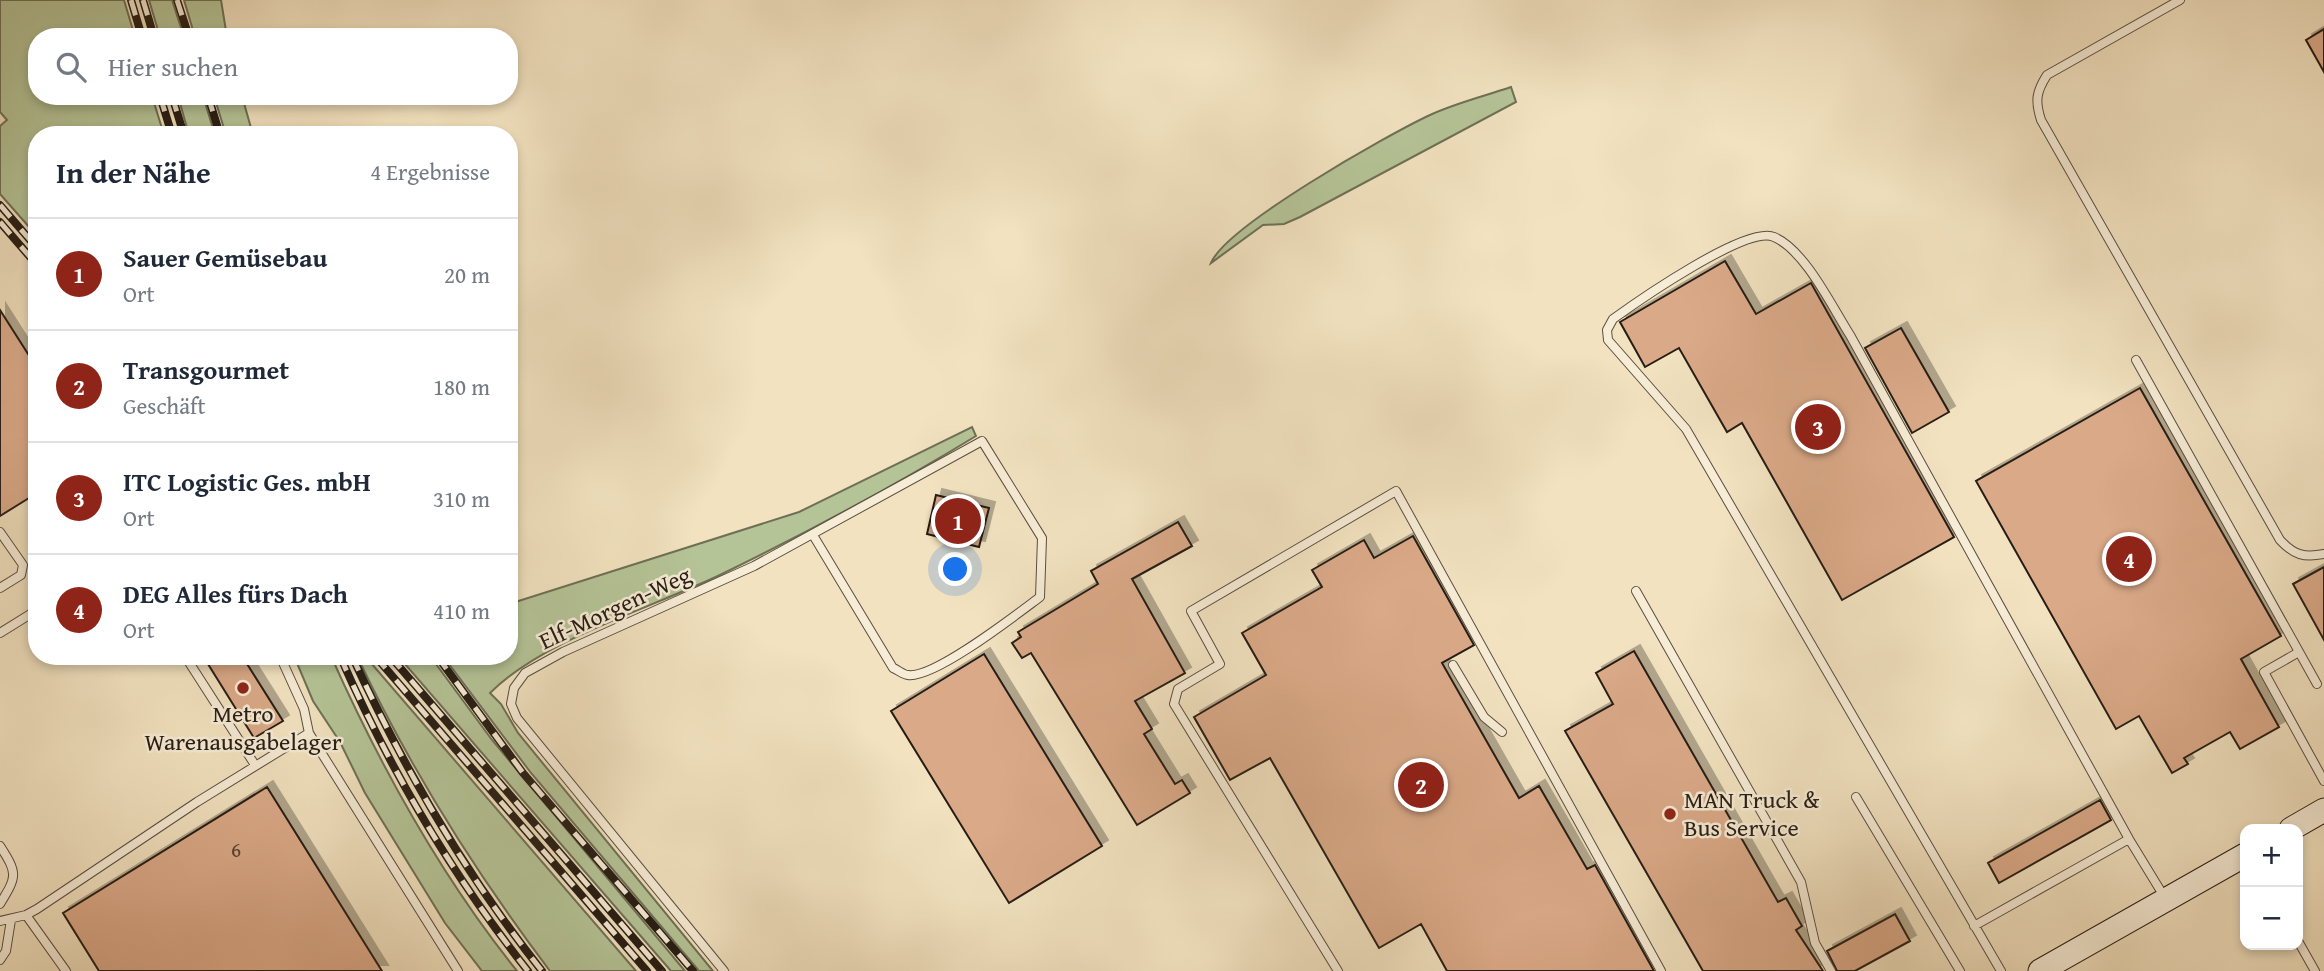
<!DOCTYPE html>
<html lang="de">
<head>
<meta charset="utf-8">
<style>
  :root { --surface:#fff; --page:#f2f2f3; --text:#1f2937; --muted:#747a83; --line:#e0e1e3; --accent:#8f2418 }
  body { margin:0; font-family:"Gentium Book Plus",serif; background:var(--page); color:var(--text) }
  .controls { position:absolute; right:21px; bottom:21px; display:grid; overflow:hidden; border-radius:14px; box-shadow:0 4px 10px #0003 }
  .controls button { width:63px; height:63px; display:grid; place-items:center; padding:0; border:0; border-bottom:2px solid var(--line); background:var(--surface); color:var(--text); font:35px sans-serif }
  .you { position:absolute; left:956px; top:570px; width:24px; height:24px; margin:-18px; border:5px solid #fff; border-radius:50%; background:#1a73e8; box-shadow:0 0 0 10px #1a73e833 }
  .badge { display:grid; place-items:center; width:46px; height:46px; border-radius:50%; background:var(--accent); color:#fff; font-size:23px; font-weight:700 }
  .pin { position:absolute; translate:-50% -50%; border:4px solid #fff; box-shadow:0 2px 7px #0006 }
  .list { margin:0; padding:0; list-style:none }
  h2 { display:flex; justify-content:space-between; align-items:center; height:91px; margin:0; padding:0 28px; font-size:30px }
  h2 small { font-size:23px; font-weight:400; color:var(--muted) }
  .list li { display:grid; grid-template-columns:46px 1fr auto; gap:21px; align-items:center; box-sizing:border-box; height:112px; padding:0 28px; border-top:2px solid var(--line) }
  .list b { display:block; font-size:26px; white-space:nowrap }
  .list p { margin:0; font-size:23px; white-space:nowrap; color:var(--muted) }
  .list em { font-size:23px; font-style:normal; color:var(--muted) }
  .icon { flex:none; width:38px; height:38px; fill:none; stroke:currentColor; stroke-width:2; stroke-linecap:round; stroke-linejoin:round }
  .map { position:relative; flex:none; width:2324px; height:971px; overflow:hidden }
  .search { position:absolute; background:var(--surface); box-shadow:0 4px 10px #0003; left:28px; top:28px; width:490px; height:77px; display:flex; align-items:center; gap:18px; box-sizing:border-box; padding:0 24px; border-radius:28px; color:var(--muted); font-size:26px }
  .panel { position:absolute; background:var(--surface); box-shadow:0 4px 10px #0003; left:28px; top:126px; width:490px; height:539px; border-radius:28px }
  .map>svg:first-child { display:block }
  .green { fill:#b5c497; stroke:#6e7056; stroke-width:2 }
  .building { fill:#daa988; stroke:#261d14; stroke-width:2; filter:url(#shadow) }
  .lines { fill:none; stroke-linecap:round; stroke-linejoin:round }
  .service-casing { stroke:#594e3f; stroke-width:10 }
  .secondary-casing { stroke:#261d14; stroke-width:25 }
  .service { stroke:#f7ecd6; stroke-width:8 }
  .secondary { stroke:#f7ecd6; stroke-width:23 }
  .rail-casing { stroke:#261d14; stroke-width:8 }
  .rail { stroke:#f7ecd6; stroke-width:5; stroke-dasharray:16; stroke-linecap:butt }
  .poi-dot { fill:#8f2418; stroke:#f7ecd6; stroke-width:2.5 }
  .labels { text-anchor:middle; stroke-width:5; stroke-linejoin:round; paint-order:stroke }
  .number-label { font-size:21px; fill:#534031 }
  .street-label { font-size:24px; fill:#261d14; stroke:#f7ecd6 }
  .poi-label { font-size:24px; fill:#261d14; stroke:#f7ecd6 }
</style>
</head>
<body>
<div class="map">
<svg width="2324" height="971" viewBox="0 0 2324 971">
  <defs>
    <filter id="shadow"><feDropShadow dx="6" dy="-6" stdDeviation="0" flood-color="#0004"/></filter>
  </defs>
  <rect width="100%" height="100%" fill="#f2e2c0"/>
  <filter id="stains"><feTurbulence type="fractalNoise" baseFrequency=".00286" numOctaves="4"/><feColorMatrix values="0 0 0 0 .2 0 0 0 0 .09 0 0 0 0 .02 0 0 0 .5 -.17"/></filter>
  <radialGradient id="worn" r=".72"><stop offset=".6" stop-color="#630" stop-opacity="0"/><stop offset="1" stop-color="#630" stop-opacity=".3"/></radialGradient>
  <path class="green" d="M0 0H124L135 37H37V96H152L164 135H37V236L0 194V126L7 120 0 112Z
    M149 0H172L184 37H160Z
    M184 0H221L227 37H195Z
    M1511 87 1516 102 1300 217 1284 224 1263 225 1211 263C1226 226 1389 134 1430 115 1456 103 1485 96 1511 87Z
    M178 96H203L215 135H189Z
    M214 96H242L253 135H226Z
    M972 427 976 436C894 486 808 532 722 574 652 608 544 639 490 693L501 704 518 733 713 971H699L531 773 443 656H509V604L799 512Z
    M294 656H331C381 768 440 875 517 971H482L445 923 365 793 340 742 313 701Z
    M365 656 636 971H550C475 872 411 770 358 658Z
    M398 656H430L492 740 685 971H671Z"/>
  <path class="building" d="M2324 29V72L2306 40Z
    M1725 261 1756 314 1811 283 1954 537 1842 600 1742 423 1727 432 1679 348 1645 367 1620 322Z
    M0 310 37 368V493L0 516Z
    M1901 328 1949 412 1912 433 1865 348Z
    M2140 388 2281 636 2241 659 2279 727 2240 749 2230 732 2184 758 2188 764 2172 773 2139 716 2116 729 1976 481Z
    M936 495 989 508 979 547 927 534Z
    M1178 522 1192 546 1132 579 1185 673 1135 701 1152 729 1144 734 1175 784 1182 780 1190 793 1137 825 1031 653 1022 658 1012 643 1021 637 1018 632 1098 584 1091 571Z
    M1413 536 1474 645 1442 663 1519 798 1539 786 1587 869 1595 865 1654 971H1447L1421 924 1379 948 1270 758 1230 780 1194 717 1266 675 1242 633 1322 587 1312 570 1364 540 1374 558Z
    M2324 567V640L2293 584Z
    M1634 651 1778 902 1786 898 1802 926 1796 930 1823 971H1703L1565 731 1613 704 1596 673Z
    M984 654 1102 846 1009 903 891 711Z
    M203 656H242L283 721 254 738Z
    M267 787 382 971H99L63 913Z
    M2100 800 2111 820 1999 883 1988 863Z
    M1895 914 1910 941 1855 971H1837L1827 951Z"/>
  <g class="lines">
    <g class="service-casing">
      <path id="service" d="M2180 0 2047 75C2036 92 2035 101 2041 120L2280 540C2294 555 2304 558 2324 554
        M2136 360 2317 684
        M0 532 23 565 21 575 0 588
        M1636 591 1801 882 1815 943 1831 971
        M0 633 37 610
        M2299 652 2264 672 2324 781
        M185 656 255 765
        M280 656 304 709 309 733 458 971
        M1453 665 1484 717 1502 732
        M1856 797 1960 971
        M0 846C18 874 17 876 0 904
        M26 915 66 971
        M0 921 26 915 37 909 197 802 309 733
        M1974 926 2129 839
        M2298 941 2315 971
        M0 960 6 951 11 920
        M724 971 517 718 511 704 514 688 525 673 563 652 754 566 982 441 1042 538 1040 597C1017 614 934 679 908 675 904 675 898 670 893 668L813 535
        M1338 971 1174 704 1178 689 1220 664 1191 611 1396 491 1661 971
        M2001 971 1686 429 1608 340 1607 330 1613 319C1638 301 1747 225 1774 237 1805 250 1832 307 1850 335L2129 839 2165 898"/>
    </g>
    <g class="secondary-casing">
      <path id="secondary" d="M2291 829 2324 810
        M2040 971 2245 855"/>
    </g>
    <use href="#service" class="service"/>
    <use href="#secondary" class="secondary"/>
    <g class="rail-casing">
      <path id="rail" d="M131 0 142 37
        M143 0 154 37
        M177 0 189 37
        M160 96 172 135
        M172 96 184 135
        M208 96 220 135
        M0 205 37 248
        M0 222 37 265
        M340 656C389 768 452 875 528 971
        M352 656C404 769 465 874 542 971
        M375 656 647 971
        M390 656 662 971
        M437 656 523 773 693 971"/>
    </g>
    <use href="#rail" class="rail"/>
  </g>
  <g class="poi-dot">
    <circle cx="243" cy="688" r="7"/>
    <circle cx="1670" cy="814" r="7"/>
  </g>
  <g class="labels">
    <g class="number-label">
      <text x="236" y="857">6</text>
    </g>
    <g class="street-label">
      <text transform="translate(615 608) rotate(-25)" y="8">Elf-Morgen-Weg</text>
    </g>
    <g class="poi-label">
      <text x="243" y="722">Metro<tspan x="243" dy="28">Warenausgabelager</tspan></text>
      <text x="1684" y="808" text-anchor="start">MAN Truck &amp;<tspan x="1684" dy="28">Bus Service</tspan></text>
    </g>
  </g>
  <rect width="100%" height="100%" filter="url(#stains)"/>
  <rect width="100%" height="100%" fill="url(#worn)"/>
</svg>
<div class="controls">
<button>+</button>
<button>−</button>
</div>
<div class="you"></div>
<div class="pin badge" style="left:958px;top:521px">1</div>
<div class="pin badge" style="left:1421px;top:785px">2</div>
<div class="pin badge" style="left:1818px;top:427px">3</div>
<div class="pin badge" style="left:2129px;top:559px">4</div>
<div class="search"><svg class="icon" aria-label="search" viewBox="0 0 24 24"><circle cx="10" cy="10" r="6"/><path d="M15 15l6 6"/></svg>Hier suchen</div>
<section class="panel">
<h2>In der Nähe<small>4 Ergebnisse</small></h2>
<ul class="list">
<li><span class="badge">1</span><div><b>Sauer Gemüsebau</b><p>Ort</p></div><em>20 m</em></li>
<li><span class="badge">2</span><div><b>Transgourmet</b><p>Geschäft</p></div><em>180 m</em></li>
<li><span class="badge">3</span><div><b>ITC Logistic Ges. mbH</b><p>Ort</p></div><em>310 m</em></li>
<li><span class="badge">4</span><div><b>DEG Alles fürs Dach</b><p>Ort</p></div><em>410 m</em></li>
</ul>
</section>
</div>
</body>
</html>
